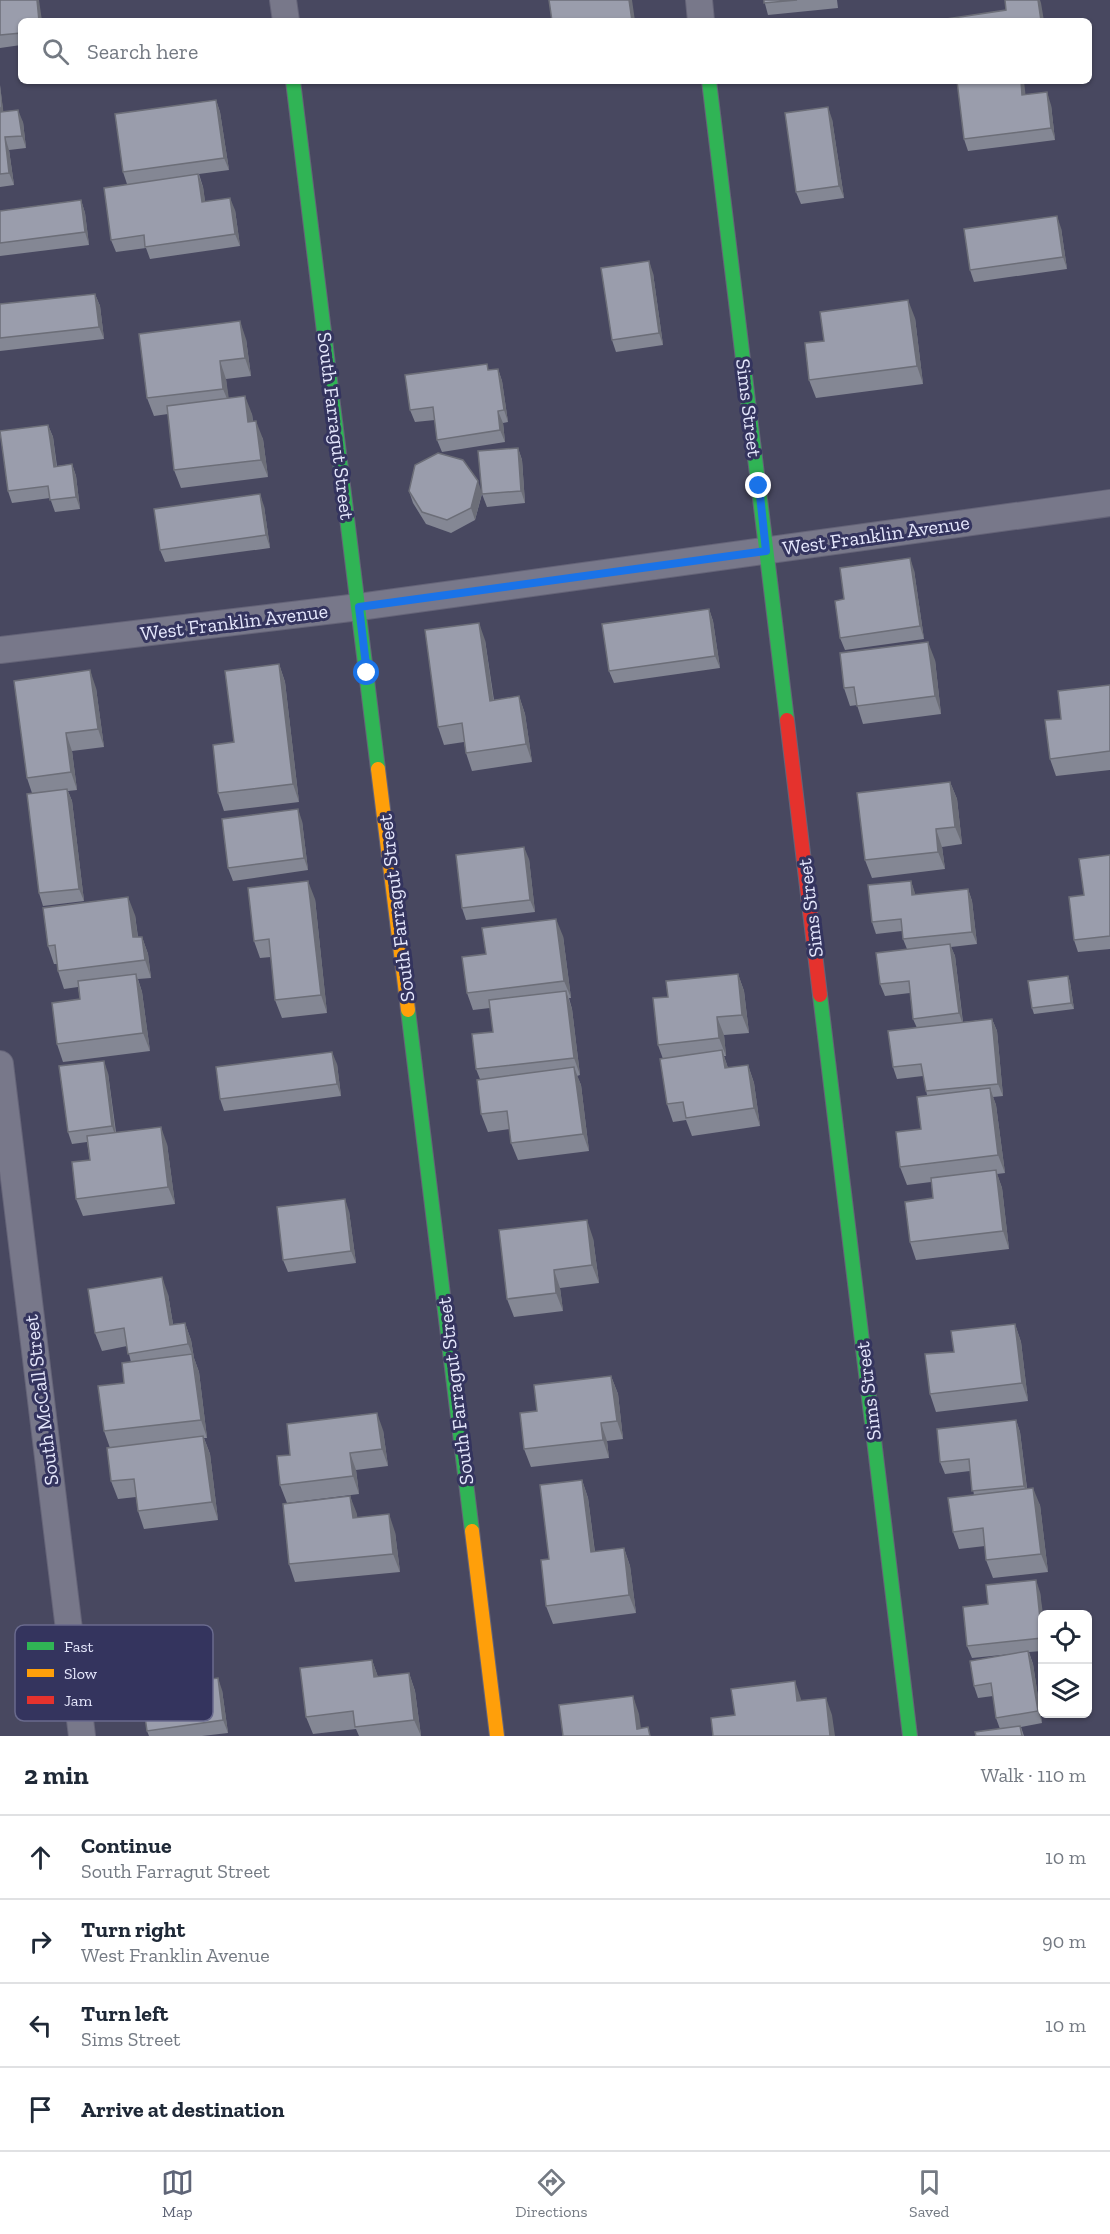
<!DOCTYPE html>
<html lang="en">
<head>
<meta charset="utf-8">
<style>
  :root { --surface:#fff; --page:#f2f2f3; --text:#1f2937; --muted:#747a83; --line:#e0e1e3; --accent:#5f6577 }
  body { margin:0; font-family:"Zilla Slab",serif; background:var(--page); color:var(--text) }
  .controls { position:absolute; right:18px; bottom:18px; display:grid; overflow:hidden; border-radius:9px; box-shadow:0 2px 4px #0004 }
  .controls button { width:54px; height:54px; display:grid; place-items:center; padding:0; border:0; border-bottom:2px solid var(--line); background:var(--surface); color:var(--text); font:30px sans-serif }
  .stop { position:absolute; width:18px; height:18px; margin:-14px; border:4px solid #1a73e8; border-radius:50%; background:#fff }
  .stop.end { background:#1a73e8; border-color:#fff; box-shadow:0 2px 6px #0008 }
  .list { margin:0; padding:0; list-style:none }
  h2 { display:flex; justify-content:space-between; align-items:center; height:78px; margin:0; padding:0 24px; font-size:26px }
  h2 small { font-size:20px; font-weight:400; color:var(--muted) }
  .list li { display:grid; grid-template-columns:39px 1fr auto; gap:18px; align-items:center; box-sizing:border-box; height:84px; padding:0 24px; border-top:2px solid var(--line) }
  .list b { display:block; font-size:22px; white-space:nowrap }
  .list p { margin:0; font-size:20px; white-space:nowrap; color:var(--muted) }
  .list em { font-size:20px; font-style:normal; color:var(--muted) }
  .icon { flex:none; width:33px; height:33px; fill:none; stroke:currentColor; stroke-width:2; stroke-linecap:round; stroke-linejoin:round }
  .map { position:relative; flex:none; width:1110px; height:1736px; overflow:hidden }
  .search { position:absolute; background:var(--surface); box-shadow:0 2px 4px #0004; left:18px; right:18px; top:18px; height:66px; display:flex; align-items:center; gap:15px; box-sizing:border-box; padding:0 21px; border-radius:9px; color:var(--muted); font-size:22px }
  .sheet { height:414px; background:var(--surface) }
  nav { display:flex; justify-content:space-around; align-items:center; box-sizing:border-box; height:84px; border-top:2px solid var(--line); background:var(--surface); font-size:16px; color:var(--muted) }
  nav a { display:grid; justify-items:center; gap:3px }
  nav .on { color:var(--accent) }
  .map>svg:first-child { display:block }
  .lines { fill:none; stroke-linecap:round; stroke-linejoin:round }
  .street-casing { stroke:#656478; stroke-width:28 }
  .fast-casing { stroke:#656478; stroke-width:16 }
  .slow-casing { stroke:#656478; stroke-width:16 }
  .jam-casing { stroke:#656478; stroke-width:16 }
  .street { stroke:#78788a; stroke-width:26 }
  .fast { stroke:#30b455; stroke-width:14 }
  .slow { stroke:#ff9f0a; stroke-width:14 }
  .jam { stroke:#e5322d; stroke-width:14 }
  .wall { fill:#848794 }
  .shaded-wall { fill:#6c6e78 }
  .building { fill:#9a9dac; stroke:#6c6e78; stroke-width:1.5 }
  .route { stroke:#1a73e8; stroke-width:8 }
  .labels { text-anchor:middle; stroke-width:6; stroke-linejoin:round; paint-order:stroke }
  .street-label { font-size:20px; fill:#e5e7fc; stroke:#34345e }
  .key { fill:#34345e; stroke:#696a8d; stroke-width:1.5 }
  .key-label { font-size:16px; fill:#e5e7fc }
</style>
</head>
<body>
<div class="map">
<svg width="1110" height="1736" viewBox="0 0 1110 1736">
  <rect width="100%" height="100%" fill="#484860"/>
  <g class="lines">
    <g class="street-casing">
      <path id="street" d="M283 0 286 21
        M699 0 701 21
        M0 650 359 607 1110 503
        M0 1064 82 1736"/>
    </g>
    <g class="fast-casing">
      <path id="fast" d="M293 81 378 769
        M709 81 787 720
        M820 995 910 1736
        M408 1010 472 1531"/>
    </g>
    <g class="slow-casing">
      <path id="slow" d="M378 769 408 1010
        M472 1531 497 1736"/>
    </g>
    <g class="jam-casing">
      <path id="jam" d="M787 720 820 995"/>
    </g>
    <use href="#street" class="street"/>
    <use href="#fast" class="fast"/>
    <use href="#slow" class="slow"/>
    <use href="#jam" class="jam"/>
  </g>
  <path class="wall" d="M0 0 21 21V45L0 48Z
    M764 0H837L838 8 768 15Z
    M0 85 3 111 23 122 26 148 9 150 14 185 0 187Z
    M1025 95 1051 105 1055 140 968 151 964 139Z
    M216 100 220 112 229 170 199 174 203 187 205 202 235 210 240 246 150 259 146 248 116 252 111 240 127 184 123 172Z
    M832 119 844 198 801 204 796 192Z
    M81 200 85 213 89 245 0 256V211Z
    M1061 228 1067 269 974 282 970 270Z
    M653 273 663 345 616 352 612 340Z
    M95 294 100 306 104 339 0 351V304Z
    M915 318 923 384 816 398 809 380 824 341Z
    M246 339 251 376 226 379 228 398 252 414 253 422 263 439 268 477 181 488 174 470 168 414 154 416 147 398Z
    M498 369 502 381 508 422 503 423 505 442 442 452 437 440 435 420 415 422 410 410 489 370Z
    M48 425 53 437 57 466 72 464 76 476 80 509 55 512 50 498 12 503 8 491Z
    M518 448 522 460 525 503 487 507 482 494 475 520 451 533 426 524 413 503 409 491 482 493Z
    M264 506 270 548 165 562 160 550Z
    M914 570 924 639 845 650 840 638 844 599Z
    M709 609 713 621 720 668 614 683 609 671Z
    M485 640 494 700 519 696 525 714 532 762 472 771 466 753 464 742 444 745 438 727Z
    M935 660 941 714 863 724 857 705 850 706 844 688Z
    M279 664 285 682 299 802 224 811 218 793 234 742Z
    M1110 685V770L1056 776 1050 759 1061 719Z
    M96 688 104 747 72 751 77 790 68 791 72 801 84 901 43 906 39 893 32 793 27 778Z
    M950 782 957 799 962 844 942 847 945 869 872 878 865 860Z
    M302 821 308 870 233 881 228 868Z
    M1110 855V949L1078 952 1074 940 1084 895Z
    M529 859 535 912 466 920 462 908Z
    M911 881 915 895 968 889 972 901 977 944 951 947 955 956 963 1022 992 1019 997 1031 1003 1096 993 1097 996 1105 1005 1173 997 1174 1002 1188 1009 1249 916 1260 910 1242 933 1198 931 1182 907 1185 900 1167 921 1129 927 1095 923 1076 897 1079 893 1067 917 1028 913 1019 910 993 885 996 880 984 907 949 903 939 902 931 876 934 872 922Z
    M315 899 327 1013 282 1018 275 1000 271 957 260 958 254 941Z
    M135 915 138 937H142L148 954 151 978 138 979 142 992 150 1051 63 1062 57 1044 80 999 78 987 64 989 58 971 57 964H54L48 946Z
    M563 936 571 998H569L572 1009 580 1075 577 1076 581 1085 589 1151 518 1160 511 1143 510 1129 488 1132 481 1114 480 1079 476 1069 493 1032 490 1008 473 1010 467 993 486 954Z
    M738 974 744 991 749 1033 724 1035 726 1056H724L728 1068 748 1065 754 1083 760 1126 692 1136 686 1120 673 1122 667 1104 663 1059 658 1045 668 997Z
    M1068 976 1070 982 1074 1009 1034 1014 1032 1008Z
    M337 1064 341 1096 224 1111 220 1099Z
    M108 1073 116 1132 167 1144 175 1204 83 1216 76 1199 90 1160 87 1142 72 1144 68 1132Z
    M349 1211 356 1263 288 1272 283 1260Z
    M593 1238 599 1283 560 1288 563 1311 514 1317 507 1299Z
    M168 1294 173 1324 185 1323 191 1340 194 1358 199 1372 207 1438H204L210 1454 218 1520 144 1529 138 1511 136 1497 118 1499 111 1481 110 1448 104 1431 124 1383 131 1362 127 1346 102 1351 95 1333Z
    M1015 1324 1021 1342 1028 1401 936 1412 930 1394Z
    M611 1376 618 1394 623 1439 607 1441 609 1458 531 1467 524 1449 537 1411Z
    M1016 1420 1020 1432 1027 1488 1040 1505 1048 1572 993 1578 986 1560 985 1546 959 1549 953 1532 974 1495 970 1471 945 1474 940 1462Z
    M383 1430 388 1466 356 1470 359 1494 287 1503 280 1485 290 1455Z
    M582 1480 588 1498 595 1552 624 1548 630 1566 636 1613 553 1624 546 1606 549 1559Z
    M350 1496 357 1518 395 1532 400 1572 295 1582 289 1564Z
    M1040 1592 1042 1614V1651L1029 1652 1033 1664 1042 1723 1021 1727 1024 1736 1000 1729 996 1718 993 1696 978 1698 974 1686 1011 1654 972 1658 967 1646 988 1604Z
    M372 1660 378 1677 409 1673 415 1691 421 1736H359L356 1729 313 1734 306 1717Z
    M222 1690 228 1733 202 1736H149L147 1731Z"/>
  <path class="shaded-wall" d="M37 0H39L42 21H39Z
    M629 0H632L635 21H632Z
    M1038 0H1040L1041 3 1044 21H1041Z
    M1021 81H1024L1027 108 1022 95Z
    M0 85 5 124 1 112Z
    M1047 92 1051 105 1055 140 1051 128Z
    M216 100 220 112 229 170 224 158Z
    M828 107 832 119 844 198 839 186Z
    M18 110 23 122 26 148 22 136Z
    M5 137 9 150 14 185 9 173Z
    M198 174 203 187 207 214 202 202Z
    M230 198 235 210 240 246 235 234Z
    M81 200 85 213 89 245 85 232Z
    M1057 216 1061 228 1067 269 1063 257Z
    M649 261 653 273 663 345 659 333Z
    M95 294 100 306 104 339 99 327Z
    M908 300 915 318 923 384 917 366Z
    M240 321 246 339 251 376 245 358Z
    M220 361 226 379 230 406 223 389Z
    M498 369 502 381 508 422 504 410Z
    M245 396 252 414 255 440 248 422Z
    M498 411 503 423 505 442 500 430Z
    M256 421 263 439 268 477 261 460Z
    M48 425 53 437 58 479 54 467Z
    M518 448 522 460 525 503 521 491Z
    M72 464 76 476 80 509 76 497Z
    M478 481 482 493 475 520 471 508Z
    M260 494 264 506 270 548 266 535Z
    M910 558 914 570 924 639 920 626Z
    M709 609 713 621 720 668 715 656Z
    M479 623 485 640 496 718 490 701Z
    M928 642 935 660 941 714 935 696Z
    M279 664 285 682 299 802 293 784Z
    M90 670 96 688 104 747 98 729Z
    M519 696 525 714 532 762 526 744Z
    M66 733 72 751 77 790 71 772Z
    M950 782 957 799 962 844 955 827Z
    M67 789 72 801 84 901 79 889Z
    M298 809 302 821 308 870 304 858Z
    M936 829 942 847 945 869 938 852Z
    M524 847 529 859 535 912 530 900Z
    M308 881 315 899 327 1013 321 995Z
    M911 881 915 893 917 907 912 895Z
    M968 889 972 901 977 944 972 932Z
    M128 897 135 915 140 955 133 937Z
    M556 919 563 936 571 998 564 981Z
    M142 937 148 954 151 978 145 960Z
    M950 944 955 956 963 1025 959 1013Z
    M136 974 142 992 150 1051 143 1033Z
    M738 974 744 991 749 1033 742 1015Z
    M1068 976 1070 982 1074 1009 1071 1003Z
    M566 991 572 1009 580 1075 574 1058Z
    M717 1017 724 1035 726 1056 719 1038Z
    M992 1019 997 1031 1003 1096 998 1084Z
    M722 1050 728 1068H725Z
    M332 1052 337 1064 341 1096 337 1084Z
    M104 1061 108 1073 116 1138 112 1126Z
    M748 1065 754 1083 760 1126 754 1108Z
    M574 1067 581 1085 589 1151 583 1134Z
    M990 1088 996 1105 1005 1173 998 1155Z
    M161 1127 167 1144 175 1204 168 1187Z
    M996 1170 1002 1188 1009 1249 1003 1231Z
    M345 1199 349 1211 356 1263 351 1251Z
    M587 1220 593 1238 599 1283 592 1265Z
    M554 1270 560 1288 563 1311 556 1293Z
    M162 1277 168 1294 176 1343 170 1325Z
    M185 1323 191 1340 194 1358 199 1372 207 1438 201 1420 193 1357 188 1344Z
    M1015 1324 1021 1342 1028 1401 1022 1383Z
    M611 1376 618 1394 623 1439 617 1421Z
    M377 1413 383 1430 388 1466 382 1449Z
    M1016 1420 1020 1432 1028 1498 1024 1486Z
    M601 1423 607 1441 609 1458 603 1440Z
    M203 1436 210 1454 218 1520 212 1502Z
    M350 1453 356 1470 359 1494 353 1476Z
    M582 1480 588 1498 597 1570 591 1552Z
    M1033 1488 1040 1505 1048 1572 1041 1554Z
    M350 1496 357 1514 359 1536 353 1518Z
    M389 1514 395 1532 400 1572 393 1554Z
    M624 1548 630 1566 636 1613 629 1595Z
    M1036 1580 1040 1592 1043 1614 1042 1639Z
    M1028 1651 1033 1664 1042 1723 1038 1711Z
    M372 1660 378 1677H374Z
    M409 1673 415 1691 421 1736 414 1720Z
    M218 1678 222 1690 228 1733 223 1720Z
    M795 1681 801 1699 804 1719 797 1701Z
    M633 1696 639 1714 642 1736 637 1729Z
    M826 1698 832 1715 835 1736H830Z"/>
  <path class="building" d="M0 0H37L39 21H21V33L0 35Z
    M549 0H629L632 21H552Z
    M764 0H797L764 3Z
    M1005 0H1038L1041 21H933L1006 10Z
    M957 81H1021L1022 95 1047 92 1051 128 964 139Z
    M216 100 224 158 123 172 115 114Z
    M0 107 1 112 18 110 22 136 5 137 9 173 0 174Z
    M828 107 839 186 796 192 785 113Z
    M198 174 202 202 230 198 235 234 145 247 144 235 111 240 104 188Z
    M81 200 85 232 0 243V211Z
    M1057 216 1063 257 970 270 964 229Z
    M649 261 659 333 612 340 601 268Z
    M95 294 99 327 0 338V304Z
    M908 300 917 366 809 380 805 343 824 341 820 312Z
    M240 321 245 358 220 361 223 389 147 398 139 334Z
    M487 364 488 370 498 369 504 410 498 411 500 430 437 440 433 407 410 410 405 375Z
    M245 396 248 422 256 421 261 460 174 470 167 406Z
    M48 425 54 467 72 464 76 497 50 500 48 486 8 491 0 431Z
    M518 448 521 491 482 494 478 451Z
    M438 453 463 460 478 481 471 508 447 520 422 512 409 491 415 465Z
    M260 494 266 535 160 550 154 509Z
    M910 558 920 626 840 638 835 601 844 599 840 568Z
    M709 609 715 656 609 671 602 624Z
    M479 623 490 701 519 696 526 744 466 753 462 723 438 727 425 630Z
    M928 642 935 696 857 706 854 687 844 688 840 653Z
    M279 664 293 784 218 793 213 745 234 742 225 671Z
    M90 670 98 729 66 733 71 772 27 778 14 681Z
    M1110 685V751L1050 759 1045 720 1061 719 1058 691Z
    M950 782 955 827 936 829 938 852 865 860 857 793Z
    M67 789 79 889 39 893 27 794Z
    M298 809 304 858 228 868 222 819Z
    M524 847 530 900 462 908 456 855Z
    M1110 855V936L1074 940 1069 897 1084 895 1079 859Z
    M308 881 321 995 275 1000 269 939 254 941 248 888Z
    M911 881 912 895 968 889 972 932 903 939 901 919 872 922 868 885Z
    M128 897 133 937H142L145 960 58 971 55 945 48 946 43 908Z
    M556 919 564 981 467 993 462 957 486 954 482 928Z
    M950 944 959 1013 913 1019 909 981 880 984 876 953Z
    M136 974 143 1033 57 1044 52 1003 80 999 78 981Z
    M738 974 742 1015 717 1017 719 1038 658 1045 653 998 668 997 666 981Z
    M1068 976 1071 1003 1032 1008 1028 981Z
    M566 991 574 1058 476 1069 472 1034 493 1032 489 1000Z
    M992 1019 998 1084 926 1091 921 1064 893 1067 888 1031Z
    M722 1050 725 1068 748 1065 754 1108 686 1118 683 1102 667 1104 660 1059Z
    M332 1052 337 1084 220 1099 216 1067Z
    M104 1061 112 1126 68 1132 59 1066Z
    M574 1067 583 1134 511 1143 507 1111 481 1114 477 1080Z
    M990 1088 998 1155 900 1167 896 1132 921 1129 917 1097Z
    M161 1127 168 1187 76 1199 72 1162 90 1160 87 1136Z
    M996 1170 1003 1231 910 1242 905 1202 933 1198 931 1178Z
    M345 1199 351 1251 283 1260 277 1207Z
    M587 1220 592 1265 554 1270 556 1293 507 1299 499 1230Z
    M162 1277 170 1325 185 1323 188 1344 128 1354 124 1328 95 1333 88 1289Z
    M1015 1324 1022 1383 930 1394 925 1354 954 1352 951 1331Z
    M192 1354 201 1420 104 1431 98 1386 124 1383 122 1363Z
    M611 1376 617 1421 601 1423 603 1440 524 1449 520 1413 537 1411 534 1385Z
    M377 1413 382 1449 350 1453 353 1476 280 1485 277 1456 290 1455 287 1424Z
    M1016 1420 1024 1486 972 1491 969 1459 940 1462 937 1429Z
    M203 1436 212 1502 138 1511 134 1479 111 1481 107 1448Z
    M582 1480 591 1552 624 1548 629 1595 546 1606 541 1560 549 1559 540 1485Z
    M1033 1488 1041 1554 986 1560 983 1528 953 1532 948 1498Z
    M350 1496 353 1518 389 1514 393 1554 289 1564 283 1504Z
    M1036 1580 1042 1638 967 1646 963 1607 988 1604 986 1585Z
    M1028 1651 1038 1711 996 1718 991 1683 974 1686 970 1661Z
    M372 1660 374 1677 409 1673 414 1720 355 1727 353 1711 306 1717 300 1668Z
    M218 1678 223 1720 147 1731 141 1688Z
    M795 1681 797 1701 826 1698 830 1736H713L711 1718 735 1715 731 1689Z
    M633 1696 637 1729 648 1727 650 1736H563L559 1705Z
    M1020 1726 1022 1736H976L975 1732Z"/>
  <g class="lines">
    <path class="route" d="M367 673 359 607 766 551 759 486"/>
  </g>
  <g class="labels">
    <g class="street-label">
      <text transform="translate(749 408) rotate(83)" y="7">Sims Street</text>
      <text transform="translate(336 426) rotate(83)" y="7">South Farragut Street</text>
      <text transform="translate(876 535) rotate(-8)" y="7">West Franklin Avenue</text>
      <text transform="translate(234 622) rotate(-7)" y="7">West Franklin Avenue</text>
      <text transform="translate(396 908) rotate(-97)" y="7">South Farragut Street</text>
      <text transform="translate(810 908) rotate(-97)" y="7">Sims Street</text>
      <text transform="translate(455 1391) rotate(-97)" y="7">South Farragut Street</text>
      <text transform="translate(868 1391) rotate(-97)" y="7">Sims Street</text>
      <text transform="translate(41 1400) rotate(-97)" y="7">South McCall Street</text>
    </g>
  </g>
  <rect x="15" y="1625" width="198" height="96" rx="9" class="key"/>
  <rect x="27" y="1642" width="27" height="8" fill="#30b455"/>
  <rect x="27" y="1669" width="27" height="8" fill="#ff9f0a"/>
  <rect x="27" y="1696" width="27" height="8" fill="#e5322d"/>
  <g class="key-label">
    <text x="64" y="1652">Fast</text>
    <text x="64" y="1679">Slow</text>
    <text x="64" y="1706">Jam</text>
  </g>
</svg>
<div class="controls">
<button><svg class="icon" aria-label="locate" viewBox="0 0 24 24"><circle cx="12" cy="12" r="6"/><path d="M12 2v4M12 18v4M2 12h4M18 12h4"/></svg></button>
<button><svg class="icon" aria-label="layers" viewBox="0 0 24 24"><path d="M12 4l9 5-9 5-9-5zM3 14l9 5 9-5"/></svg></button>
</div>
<div class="stop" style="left:367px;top:673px"></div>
<div class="stop end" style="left:759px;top:486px"></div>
<div class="search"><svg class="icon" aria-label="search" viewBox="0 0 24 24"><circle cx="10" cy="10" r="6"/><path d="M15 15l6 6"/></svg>Search here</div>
</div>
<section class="sheet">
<h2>2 min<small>Walk · 110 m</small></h2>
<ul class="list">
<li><svg class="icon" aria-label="ahead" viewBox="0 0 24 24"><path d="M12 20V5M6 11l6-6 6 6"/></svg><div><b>Continue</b><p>South Farragut Street</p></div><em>10 m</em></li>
<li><svg class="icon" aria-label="right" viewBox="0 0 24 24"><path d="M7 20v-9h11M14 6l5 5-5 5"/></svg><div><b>Turn right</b><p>West Franklin Avenue</p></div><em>90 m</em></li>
<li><svg class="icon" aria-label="left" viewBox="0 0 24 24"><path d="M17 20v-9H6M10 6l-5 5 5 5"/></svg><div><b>Turn left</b><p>Sims Street</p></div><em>10 m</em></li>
<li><svg class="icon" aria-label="arrive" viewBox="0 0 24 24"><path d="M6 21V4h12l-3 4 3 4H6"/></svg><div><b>Arrive at destination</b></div></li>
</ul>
</section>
<nav>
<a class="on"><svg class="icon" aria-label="map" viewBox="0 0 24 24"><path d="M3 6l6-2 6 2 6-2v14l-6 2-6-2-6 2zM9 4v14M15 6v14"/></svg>Map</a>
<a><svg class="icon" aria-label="directions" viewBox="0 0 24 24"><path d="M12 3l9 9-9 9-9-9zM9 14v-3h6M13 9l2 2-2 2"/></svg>Directions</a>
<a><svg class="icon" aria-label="saved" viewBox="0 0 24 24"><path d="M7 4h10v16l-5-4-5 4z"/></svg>Saved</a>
</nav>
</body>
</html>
